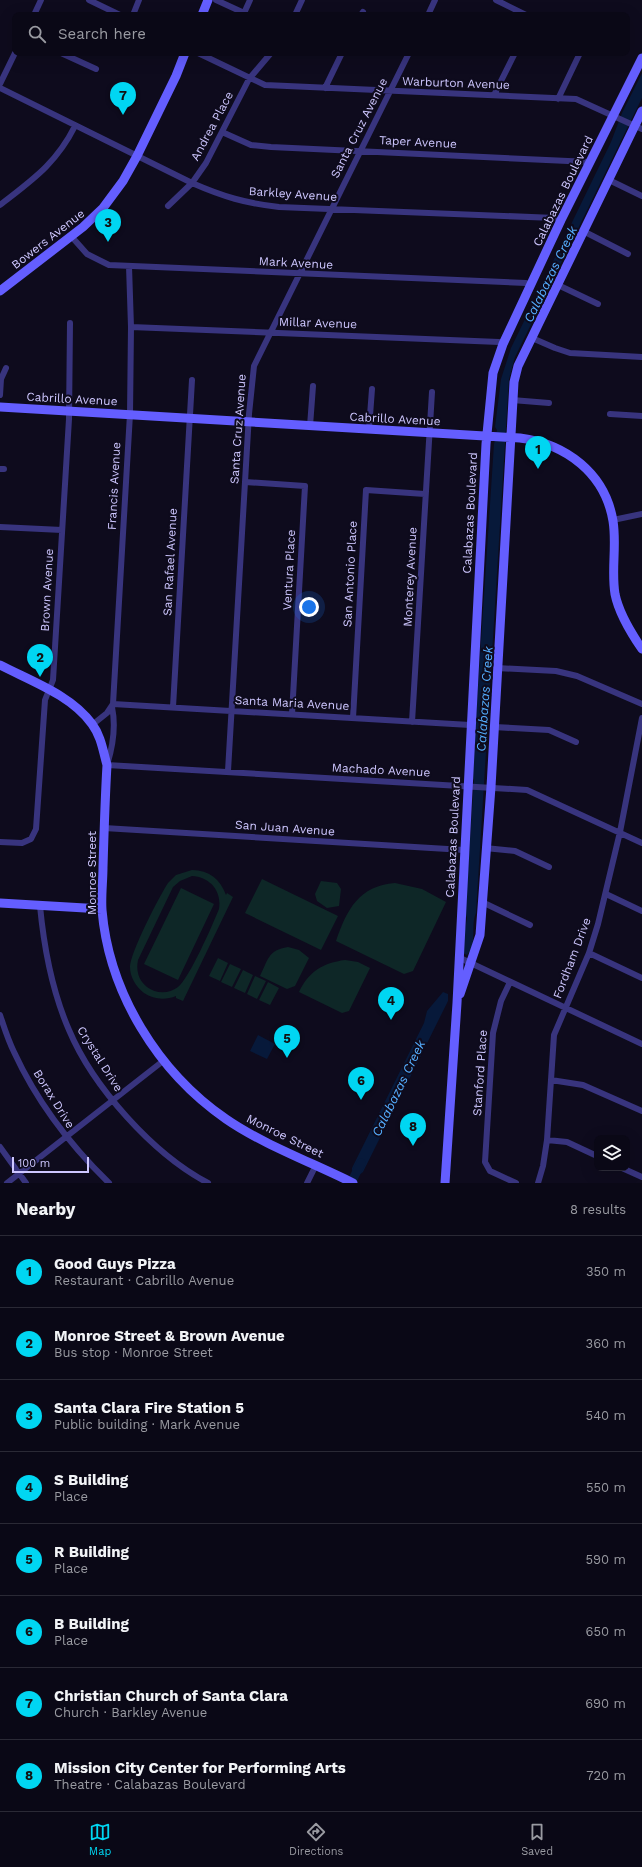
<!DOCTYPE html>
<html lang="en">
<head>
<meta charset="utf-8">
<style>
  :root { --surface:#0a0816; --page:#13111f; --text:#f1f3f6; --muted:#999aa1; --line:#2a2935; --accent:#00d6f2 }
  body { margin:0; font-family:"Work Sans",sans-serif; background:var(--page); color:var(--text) }
  .controls { position:absolute; right:12px; bottom:12px; display:grid; overflow:hidden; border-radius:8px; box-shadow:0 4px 16px #0002 }
  .controls button { width:36px; height:36px; display:grid; place-items:center; padding:0; border:0; border-bottom:1px solid var(--line); background:var(--surface); color:var(--text); font:20px sans-serif }
  .scale { position:absolute; left:12px; bottom:10px; width:77px; box-sizing:border-box; padding-left:4px; border:2px solid #cec7ff; border-top:0; font-size:11px; line-height:14px; white-space:nowrap; color:#cec7ff; -webkit-text-stroke:3px #0e0b1d; paint-order:stroke }
  .you { position:absolute; left:309px; top:607px; width:14px; height:14px; margin:-10px; border:3px solid #fff; border-radius:50%; background:#1a73e8; box-shadow:0 0 0 6px #1a73e833 }
  .badge { display:grid; place-items:center; width:26px; height:26px; border-radius:50%; background:var(--accent); color:#111; font-size:13px; font-weight:700 }
  .pin { position:absolute; translate:-50% -33px; filter:drop-shadow(0 1px 2px #0008) }
  .pin::after { content:''; position:absolute; top:21px; width:14px; height:12px; background:inherit; clip-path:polygon(0 0,100% 0,50% 100%) }
  .list { margin:0; padding:0; list-style:none }
  h2 { display:flex; justify-content:space-between; align-items:center; height:52px; margin:0; padding:0 16px; font-size:17px }
  h2 small { font-size:13px; font-weight:400; color:var(--muted) }
  .list li { display:grid; grid-template-columns:26px 1fr auto; gap:12px; align-items:center; box-sizing:border-box; height:72px; padding:0 16px; border-top:1px solid var(--line) }
  .list b { display:block; font-size:15px; white-space:nowrap }
  .list p { margin:0; font-size:13px; white-space:nowrap; color:var(--muted) }
  .list em { font-size:13px; font-style:normal; color:var(--muted) }
  .icon { flex:none; width:22px; height:22px; fill:none; stroke:currentColor; stroke-width:2; stroke-linecap:round; stroke-linejoin:round }
  .map { position:relative; flex:none; width:642px; height:1183px; overflow:hidden }
  .search { position:absolute; background:var(--surface); box-shadow:0 4px 16px #0002; left:12px; right:12px; top:12px; height:44px; display:flex; align-items:center; gap:10px; box-sizing:border-box; padding:0 14px; border-radius:8px; color:var(--muted); font-size:15px }
  .sheet { height:628px; background:var(--surface) }
  nav { display:flex; justify-content:space-around; align-items:center; box-sizing:border-box; height:56px; border-top:1px solid var(--line); background:var(--surface); font-size:11px; color:var(--muted) }
  nav a { display:grid; justify-items:center; gap:2px }
  nav .on { color:var(--accent) }
  .map>svg:first-child { display:block }
  .green { fill:#0e2727; fill-rule:evenodd }
  .water { fill:#07193a }
  .lines { fill:none; stroke-linecap:round; stroke-linejoin:round }
  .river { stroke:#07193a; stroke-width:9 }
  .street { stroke:#38347e; stroke-width:6 }
  .secondary { stroke:#645eff; stroke-width:9 }
  .labels { text-anchor:middle; stroke-width:4; stroke-linejoin:round; paint-order:stroke }
  .street-label { font-size:12px; fill:#cec7ff; stroke:#0e0b1d }
  .water-label { font-size:13px; font-style:italic; fill:#55aeff; stroke:#0e0b1d }
</style>
</head>
<body>
<div class="map">
<svg width="642" height="1183" viewBox="0 0 642 1183">
  <rect width="100%" height="100%" fill="#0e0b1d"/>
  <path class="green" d="M192 870C209 870 220 879 226 895L227 893 233 897 183 1001 176 998V996C166 1000 154 1000 144 993 136 987 130 977 130 967 130 953 159 897 168 883L176 875ZM192 876C210 877 222 891 219 909 213 924 189 979 178 987 169 994 156 994 147 987 138 980 136 970 138 960L173 887 180 881Z
    M262 879 338 916 321 950 245 913Z
    M321 881 337 883 341 889 339 906 327 908 317 901 315 894Z
    M395 883 422 889 446 902 413 971 404 974 336 941C347 909 359 886 395 883Z
    M181 888 214 904 178 980 144 964Z
    M288 947 299 950 309 958 295 986 287 989 260 976C268 960 268 950 288 947Z
    M218 958 228 963 220 981 209 976Z
    M345 960 358 962 370 968 349 1011 342 1013 299 992C309 971 323 963 345 960Z
    M230 964 241 969 232 987 221 982Z
    M243 970 253 975 245 993 234 988Z
    M255 976 266 981 257 999 247 994Z
    M268 982 279 988 270 1005 259 1000Z"/>
  <path class="water" d="M642 73V98L543 300 515 357 509 379 476 913C470 926 478 944 467 955L461 952 467 918 465 913 474 780 472 778 494 444 497 430 495 427 501 379 511 348 611 142 622 113Z
    M443 992 448 994V1001L363 1172 359 1175 352 1172V1168L424 1023 427 1011Z
    M258 1035 275 1044 267 1059 250 1051Z"/>
  <g class="lines">
    <path class="river" d="M351 1183 361 1163"/>
    <path class="street" d="M89 0 120 15
      M216 0 242 12 245 11 250 0
      M496 0 526 15
      M34 15 41 0
      M133 15 139 0
      M295 15 302 0
      M361 15 363 12
      M428 15 435 0
      M61 53 96 69
      M198 53 265 85 576 99 642 129
      M0 84 15 53
      M0 88 192 183C224 197 245 203 279 207L555 218 561 220
      M325 88 342 53
      M494 95 515 53
      M558 99 580 53
      M222 132 251 145 271 147 590 162
      M609 180 642 196
      M0 205C32 180 56 164 75 126
      M168 206 192 183 206 163 249 79 271 53
      M583 231 628 254
      M71 236 87 254 109 265 526 283 531 285
      M558 285 598 304
      M131 327 499 342 503 344
      M532 338 555 348 570 353 642 357
      M0 395 1 379 6 368
      M512 400 549 403
      M610 414 642 416
      M310 426 313 386
      M369 429 372 389
      M0 469H4
      M245 482 305 486 292 714
      M613 520 642 514
      M0 527 62 530
      M497 668 556 671 577 676 642 704
      M113 704 470 725
      M112 707C116 726 113 746 107 765L527 790 642 843
      M173 707 192 380
      M353 718 366 490 425 494
      M412 722 432 392
      M92 725 107 713 113 704 130 414 131 327 129 266
      M494 727 549 730 576 742
      M228 771 249 414 254 366 409 53
      M104 828 464 850
      M0 842 22 843 31 839 36 829 45 700 53 680 69 419 70 323
      M485 848 515 851 549 867
      M606 894 642 911
      M482 902 530 925
      M40 906C44 948 52 991 69 1030 93 1087 153 1154 208 1183
      M589 953 642 978
      M458 957 642 1044
      M510 982 501 1001 493 1033 485 1162 490 1171 516 1183
      M0 1015C4 1027 8 1040 14 1052 37 1102 70 1145 109 1183
      M551 1080 583 1085 642 1111
      M547 1140 567 1142 597 1156
      M0 1147 26 1183
      M622 1168 642 1177
      M7 1183 163 1061
      M307 1183 316 1165
      M538 1183 543 1166 547 1140 554 1035 589 953 598 924 620 832 642 718"/>
    <path class="secondary" d="M202 15 208 0
      M0 291 83 227 103 208 123 181 137 156 176 76 185 53
      M0 407 520 438C566 444 605 473 613 521 617 545 611 570 615 594 619 614 631 633 642 649
      M0 665C31 681 71 695 92 724 101 736 103 751 107 765 105 799 104 833 103 867 103 881 101 896 102 910 109 993 158 1072 226 1119 262 1144 313 1163 353 1183
      M0 903 102 909
      M460 994 480 935 491 787 514 382 518 366 642 111
      M445 1183 457 1003 486 444 493 373 503 344 561 220 642 58"/>
  </g>
  <g class="labels">
    <g class="street-label">
      <text transform="translate(456 83) rotate(2)" y="4">Warburton Avenue</text>
      <text transform="translate(212 126) rotate(-62)" y="4">Andrea Place</text>
      <text transform="translate(359 128) rotate(-63)" y="4">Santa Cruz Avenue</text>
      <text transform="translate(418 142) rotate(3)" y="4">Taper Avenue</text>
      <text transform="translate(563 191) rotate(-64)" y="4">Calabazas Boulevard</text>
      <text transform="translate(293 194) rotate(4)" y="4">Barkley Avenue</text>
      <text transform="translate(48 239) rotate(-38)" y="4">Bowers Avenue</text>
      <text transform="translate(296 263) rotate(3)" y="4">Mark Avenue</text>
      <text transform="translate(318 323) rotate(2)" y="4">Millar Avenue</text>
      <text transform="translate(72 399) rotate(3)" y="4">Cabrillo Avenue</text>
      <text transform="translate(395 419) rotate(3)" y="4">Cabrillo Avenue</text>
      <text transform="translate(238 429) rotate(-86)" y="4">Santa Cruz Avenue</text>
      <text transform="translate(114 486) rotate(-87)" y="4">Francis Avenue</text>
      <text transform="translate(470 513) rotate(-87)" y="4">Calabazas Boulevard</text>
      <text transform="translate(170 562) rotate(-87)" y="4">San Rafael Avenue</text>
      <text transform="translate(289 570) rotate(-87)" y="4">Ventura Place</text>
      <text transform="translate(350 574) rotate(-87)" y="4">San Antonio Place</text>
      <text transform="translate(410 577) rotate(-87)" y="4">Monterey Avenue</text>
      <text transform="translate(47 590) rotate(-87)" y="4">Brown Avenue</text>
      <text transform="translate(292 703) rotate(3)" y="4">Santa Maria Avenue</text>
      <text transform="translate(381 770) rotate(3)" y="4">Machado Avenue</text>
      <text transform="translate(285 828) rotate(4)" y="4">San Juan Avenue</text>
      <text transform="translate(453 837) rotate(-87)" y="4">Calabazas Boulevard</text>
      <text transform="translate(92 873) rotate(-90)" y="4">Monroe Street</text>
      <text transform="translate(572 958) rotate(-69)" y="4">Fordham Drive</text>
      <text transform="translate(100 1059) rotate(58)" y="4">Crystal Drive</text>
      <text transform="translate(480 1073) rotate(-86)" y="4">Stanford Place</text>
      <text transform="translate(54 1099) rotate(58)" y="4">Borax Drive</text>
      <text transform="translate(285 1136) rotate(26)" y="4">Monroe Street</text>
    </g>
    <g class="water-label">
      <text transform="translate(550 274) rotate(-64)" y="5">Calabazas Creek</text>
      <text transform="translate(484 699) rotate(-86)" y="5">Calabazas Creek</text>
      <text transform="translate(398 1088) rotate(-64)" y="5">Calabazas Creek</text>
    </g>
  </g>
</svg>
<div class="controls">
<button><svg class="icon" aria-label="layers" viewBox="0 0 24 24"><path d="M12 4l9 5-9 5-9-5zM3 14l9 5 9-5"/></svg></button>
</div>
<div class="scale">100 m</div>
<div class="you"></div>
<div class="pin badge" style="left:538px;top:469px">1</div>
<div class="pin badge" style="left:40px;top:677px">2</div>
<div class="pin badge" style="left:108px;top:242px">3</div>
<div class="pin badge" style="left:391px;top:1020px">4</div>
<div class="pin badge" style="left:287px;top:1058px">5</div>
<div class="pin badge" style="left:361px;top:1100px">6</div>
<div class="pin badge" style="left:123px;top:115px">7</div>
<div class="pin badge" style="left:413px;top:1146px">8</div>
<div class="search"><svg class="icon" aria-label="search" viewBox="0 0 24 24"><circle cx="10" cy="10" r="6"/><path d="M15 15l6 6"/></svg>Search here</div>
</div>
<section class="sheet">
<h2>Nearby<small>8 results</small></h2>
<ul class="list">
<li><span class="badge">1</span><div><b>Good Guys Pizza</b><p>Restaurant · Cabrillo Avenue</p></div><em>350 m</em></li>
<li><span class="badge">2</span><div><b>Monroe Street &amp; Brown Avenue</b><p>Bus stop · Monroe Street</p></div><em>360 m</em></li>
<li><span class="badge">3</span><div><b>Santa Clara Fire Station 5</b><p>Public building · Mark Avenue</p></div><em>540 m</em></li>
<li><span class="badge">4</span><div><b>S Building</b><p>Place</p></div><em>550 m</em></li>
<li><span class="badge">5</span><div><b>R Building</b><p>Place</p></div><em>590 m</em></li>
<li><span class="badge">6</span><div><b>B Building</b><p>Place</p></div><em>650 m</em></li>
<li><span class="badge">7</span><div><b>Christian Church of Santa Clara</b><p>Church · Barkley Avenue</p></div><em>690 m</em></li>
<li><span class="badge">8</span><div><b>Mission City Center for Performing Arts</b><p>Theatre · Calabazas Boulevard</p></div><em>720 m</em></li>
</ul>
</section>
<nav>
<a class="on"><svg class="icon" aria-label="map" viewBox="0 0 24 24"><path d="M3 6l6-2 6 2 6-2v14l-6 2-6-2-6 2zM9 4v14M15 6v14"/></svg>Map</a>
<a><svg class="icon" aria-label="directions" viewBox="0 0 24 24"><path d="M12 3l9 9-9 9-9-9zM9 14v-3h6M13 9l2 2-2 2"/></svg>Directions</a>
<a><svg class="icon" aria-label="saved" viewBox="0 0 24 24"><path d="M7 4h10v16l-5-4-5 4z"/></svg>Saved</a>
</nav>
</body>
</html>
